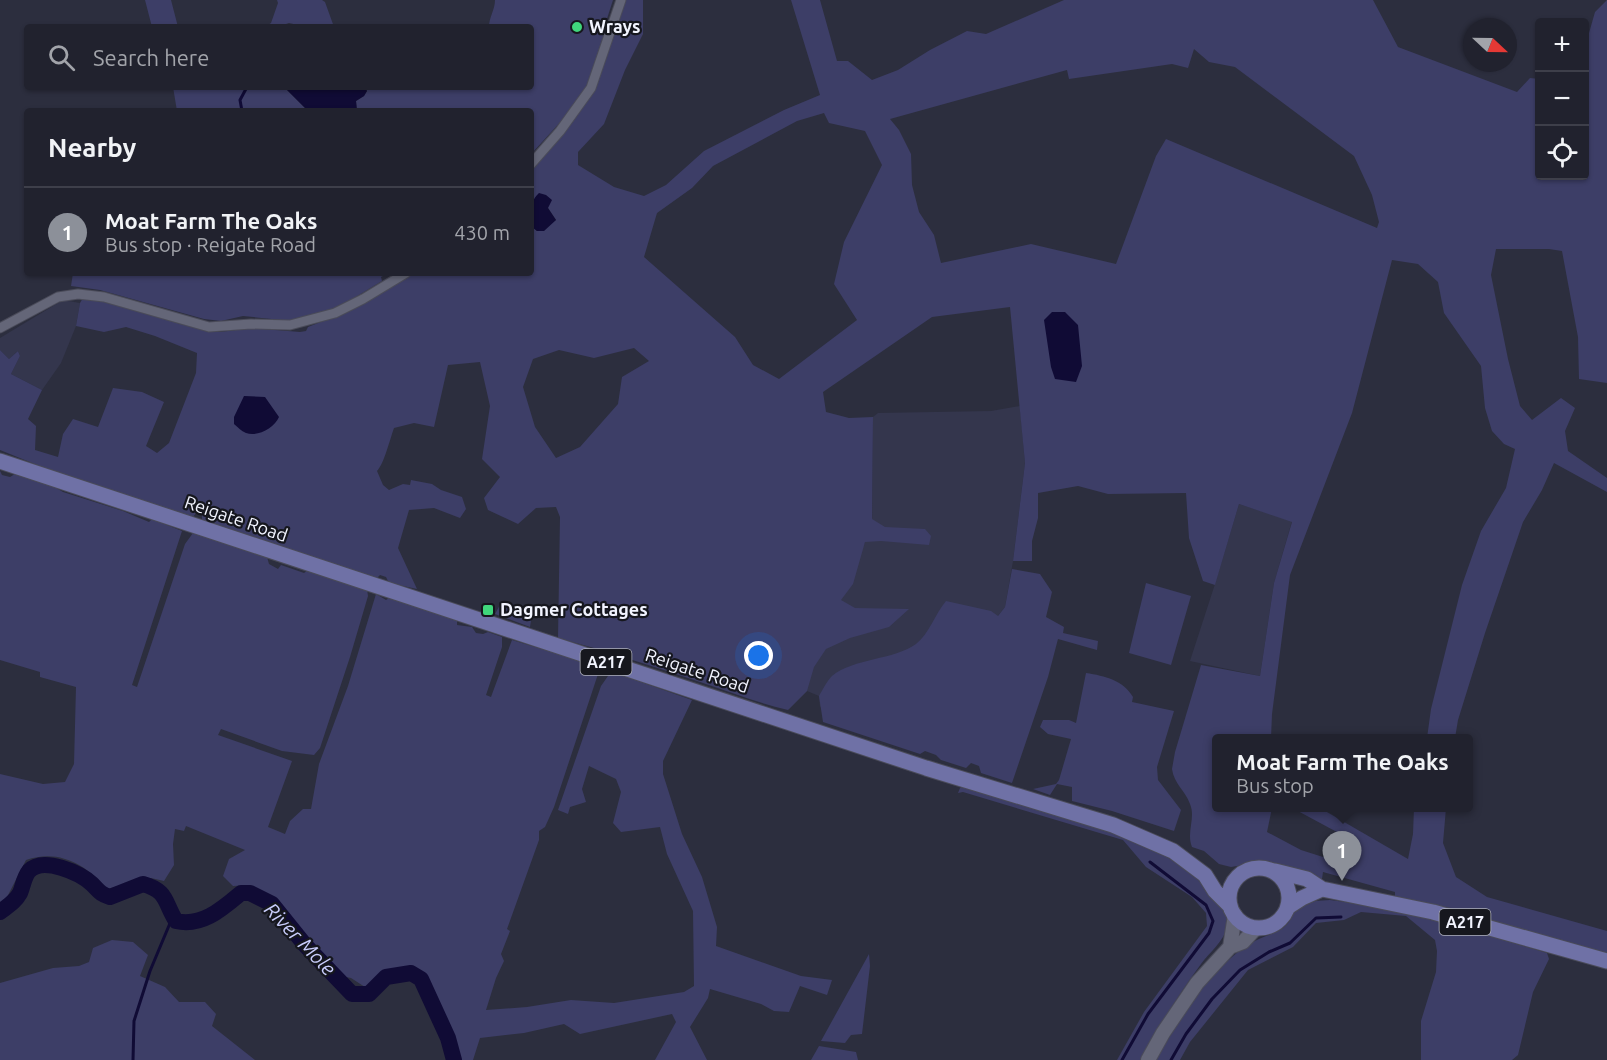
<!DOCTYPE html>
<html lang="en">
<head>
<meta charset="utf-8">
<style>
  :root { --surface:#21222e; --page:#292a36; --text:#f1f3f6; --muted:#a2a4aa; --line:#3e3f4a; --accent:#8c9099 }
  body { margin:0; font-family:Ubuntu,sans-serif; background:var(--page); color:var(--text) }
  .controls { position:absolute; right:18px; top:18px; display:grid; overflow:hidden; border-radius:6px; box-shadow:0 2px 4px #0004 }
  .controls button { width:54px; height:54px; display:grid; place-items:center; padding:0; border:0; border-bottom:2px solid var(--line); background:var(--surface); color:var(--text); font:30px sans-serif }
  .compass { position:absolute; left:1463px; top:18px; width:54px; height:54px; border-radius:50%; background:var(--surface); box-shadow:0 2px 4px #0004; rotate:112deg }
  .you { position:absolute; left:759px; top:656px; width:21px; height:21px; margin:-15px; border:4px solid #fff; border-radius:50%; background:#1a73e8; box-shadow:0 0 0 9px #1a73e833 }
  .badge { display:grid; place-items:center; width:39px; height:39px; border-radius:50%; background:var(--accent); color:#fff; font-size:20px; font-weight:700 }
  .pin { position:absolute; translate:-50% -50px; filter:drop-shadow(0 2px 3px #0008) }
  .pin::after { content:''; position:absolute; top:32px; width:21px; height:18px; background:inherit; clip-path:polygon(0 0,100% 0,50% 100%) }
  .popup { position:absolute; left:1212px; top:734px; width:261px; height:78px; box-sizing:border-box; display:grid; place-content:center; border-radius:6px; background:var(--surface); filter:drop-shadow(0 2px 4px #0005); font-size:20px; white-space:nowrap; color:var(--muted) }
  .popup b { font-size:22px; color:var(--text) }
  .popup::after { content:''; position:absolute; left:50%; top:100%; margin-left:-12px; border:12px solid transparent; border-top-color:var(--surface) }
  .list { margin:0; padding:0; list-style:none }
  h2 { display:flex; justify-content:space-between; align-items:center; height:78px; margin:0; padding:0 24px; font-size:26px }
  h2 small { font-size:20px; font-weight:400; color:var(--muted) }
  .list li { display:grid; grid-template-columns:39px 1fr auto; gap:18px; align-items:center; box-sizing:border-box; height:90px; padding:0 24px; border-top:2px solid var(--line) }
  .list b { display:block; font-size:22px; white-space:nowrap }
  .list p { margin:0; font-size:20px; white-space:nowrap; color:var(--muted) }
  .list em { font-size:20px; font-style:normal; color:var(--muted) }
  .icon { flex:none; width:33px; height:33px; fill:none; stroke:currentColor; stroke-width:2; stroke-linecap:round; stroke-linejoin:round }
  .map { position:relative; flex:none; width:1607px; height:1060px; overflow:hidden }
  .search { position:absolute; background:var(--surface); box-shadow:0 2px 4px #0004; left:24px; top:24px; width:510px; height:66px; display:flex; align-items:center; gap:15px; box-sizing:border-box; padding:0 21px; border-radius:6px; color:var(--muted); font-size:22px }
  .panel { position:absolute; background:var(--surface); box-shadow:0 2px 4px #0004; left:24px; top:108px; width:510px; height:168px; border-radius:6px }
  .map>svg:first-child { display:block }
  .built { fill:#34364d }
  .green { fill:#3d3e67; fill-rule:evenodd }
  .water { fill:#100b35 }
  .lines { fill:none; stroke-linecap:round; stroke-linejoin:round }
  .stream { stroke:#100b35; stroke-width:3 }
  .river { stroke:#100b35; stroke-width:16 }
  .street-casing { stroke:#4a4b59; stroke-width:11 }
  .secondary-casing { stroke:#4a4b59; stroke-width:16 }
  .primary-casing { stroke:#4a4b59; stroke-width:17 }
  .street { stroke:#646678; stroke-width:9 }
  .secondary { stroke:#646678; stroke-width:14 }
  .primary { stroke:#6f71a6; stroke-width:15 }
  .poi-dot { fill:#40d77c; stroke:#16171e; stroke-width:2 }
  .labels { text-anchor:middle; stroke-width:4.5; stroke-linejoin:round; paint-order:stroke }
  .shield { fill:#16171e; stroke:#b0b2bc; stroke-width:1.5 }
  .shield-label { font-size:16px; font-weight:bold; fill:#f2f4ff }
  .poi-label { font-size:18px; font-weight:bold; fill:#f2f4ff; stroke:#16171e; text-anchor:start }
  .street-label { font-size:18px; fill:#f2f4ff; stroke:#16171e }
  .water-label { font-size:20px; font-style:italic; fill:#c9cdfc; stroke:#16171e }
</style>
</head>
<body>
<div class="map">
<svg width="1607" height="1060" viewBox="0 0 1607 1060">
  <rect width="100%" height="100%" fill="#2c2e3e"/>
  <path class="built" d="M63 300 80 303 76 326 61 363 42 390 11 374 20 356 18 351 9 359 0 350V338Z
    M1020 406 1025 463 1013 561 1005 607 998 616 929 645 820 707 819 696 807 691 788 710 865 542 872 519 873 417 878 413 991 411Z
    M1239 504 1292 521 1274 583 1260 676 1190 661 1215 584Z"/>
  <path class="green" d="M145 0H171L178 27H152Z
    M277 0H322L325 2 334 27H307L289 23 277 27H265L271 23 278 3Z
    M495 0H613L603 31 605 36 591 81 575 106 533 152 531 151V111H357L356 101 364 96 367 91 365 87H531V27H489C489 17 495 10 495 0Z
    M625 0H643V34L625 70 604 124 578 152V165L614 187 644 196 666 185 704 151 784 110 820 95 791 0H820L837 61H848L872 80 898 70 930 50 967 31 986 34 1064 0H1373L1398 47 1517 92 1530 78 1539 79 1540 176H1584L1585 47 1595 12 1607 0V383L1579 379 1578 337 1562 251 1549 249H1496L1491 275 1508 359 1520 406 1532 420 1561 398 1575 408 1565 431 1568 451 1607 478V492L1554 463 1542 490 1523 522 1485 633 1458 720 1455 738H1427L1431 709 1462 585 1481 531 1506 488 1515 449 1504 444 1492 431 1485 408 1481 366 1444 313 1438 282 1418 264 1392 260 1352 413 1290 575 1272 714 1271 738H1216V808H1272L1267 832 1301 850 1323 857 1333 849 1343 851 1348 838 1296 810 1285 808H1320L1408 859 1413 834 1414 808H1446L1443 843 1456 877 1487 897 1607 931V955L1395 896V892L1323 872 1322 879 1260 862 1231 867 1219 864 1204 851 1192 847C1186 832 1196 818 1190 804 1185 790 1174 784 1172 769L1175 752 1201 665 1260 676 1274 583 1292 522 1239 504 1215 585 1203 581 1189 538 1186 493 1108 494 1078 486 1038 493V518L1032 541V561H1013L1025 463 1010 307 932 317 823 392 826 412 849 418 873 417 872 519 885 527 925 529 931 536 929 545 881 541 865 542 853 584 841 600 855 608 909 609 889 627 850 638 826 649 814 667 807 691 788 710C758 703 730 692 700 682 653 666 606 651 558 638L560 517 556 507 536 508 518 524 488 510 484 498 500 477 482 459 490 406 480 362 448 365 434 427 414 423 394 428C390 439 384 464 377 471L383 485 389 490 403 484 410 485 411 480 432 484 441 490 462 497 466 509 460 518 434 508 409 510 398 548 417 589 389 583 386 577 380 575 376 579 202 520V515L196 513 193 517 57 473 0 450V350L9 359 18 351 20 356 11 374 42 390 28 419 36 426 35 450 58 457 63 434 73 419 98 427 113 388 142 392 164 402 146 446 157 453 169 443 196 373 197 353 155 336 126 327 104 332 76 326 80 303 83 298 99 300 184 325 220 332 252 328 300 332 306 331 308 327 346 312 414 273H531V226L537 231 556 220 548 208 532 199 531 206V172L582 109 594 90ZM1194 49 1209 62 1235 67 1354 156 1372 195 1379 222 1377 228 1166 139 1156 156 1116 264 1031 244 941 263 934 235 919 212 912 185 911 154 899 130 890 119 1067 70 1069 79 1172 64 1188 68ZM824 113 829 123 865 131 882 165 844 242 834 284 857 320 779 379 753 365 735 337 644 257 657 213 692 188 713 166 797 121ZM634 348 649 361 622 377 618 404 580 447 556 458 535 427 523 387 533 359 559 350 594 358Z
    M173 87H284L308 111H177Z
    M73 273H399L394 276 389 273 381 277 382 281 336 309 291 321 243 316 221 321 204 319 100 290 71 286Z
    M0 471 2 475 10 477 15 474 59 488 58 489 63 492 123 511 149 522 152 519 182 531 132 685 137 687 185 544 193 533 267 557 269 564 278 569 281 565 304 573 308 570 367 589 368 596 350 657 320 748 314 755 282 751 221 729 218 735 292 761 268 827 285 834 290 821 303 809H311L319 764 348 686 376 594 386 600 389 598 457 620V625L472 627 476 633 483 634 488 632 502 637V647L486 695 491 697 512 640 592 664 600 668 554 807 545 827 539 831V840L507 929 510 931 501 954 504 961 496 978 486 1010 527 1007 571 1000 614 1003 684 992 694 986 693 911 667 854 660 827 621 832 613 823 621 792 616 779 589 766 582 789 586 802 570 807 568 814 558 810 601 686 608 676 613 672C640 681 665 691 692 700L663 761V774L682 834 702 877 717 927 716 946 801 976 832 980 827 995 800 986 789 1012 774 1011 761 1004 710 989 708 998 690 1027 707 1060H655L676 1022 672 1014 580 1034 564 1024 524 1033 480 1038 473 1060H458L455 1037 440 1014 431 988 419 970 406 967 385 971 365 987 351 978 341 976 305 937 277 900 250 885 233 886 223 876 229 859 245 850 186 826 184 831 175 829 173 844 174 865 164 881 151 878 107 889C85 864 59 849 26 860L6 899 0 902V774L43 784 65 782 74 764 76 687 40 677V672L0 660Z
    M1012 569 1040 574 1052 592 1046 617 1064 627 1063 633 1098 641 1097 650 1058 639 1048 677 1012 783 981 773 979 766 971 763 966 768 941 760 936 755 925 751 920 754 823 722 819 696C823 689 827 681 832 676 854 658 894 660 916 644 929 634 935 614 946 601L991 611 998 616 1005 607Z
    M1146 583 1191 596 1171 665 1129 653Z
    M501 603 518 605 532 614 530 627 495 614Z
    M1086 673C1105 676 1123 680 1133 697L1132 702 1174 711 1157 767 1158 780 1181 810 1174 831 1112 811 1072 801V787L1057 784 1050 795 1033 789 1056 784 1059 780 1071 739 1048 734 1040 727 1043 720H1069L1076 723Z
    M964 786C1042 809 1160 831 1214 896 1222 906 1231 914 1227 927 1224 941 1209 953 1201 964 1179 994 1158 1027 1141 1060H1117L1144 1012 1207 926 1206 913 1192 897 1146 867 1123 840 963 792 958 793 960 788Z
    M1330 900 1400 909 1547 953 1549 959 1533 992 1518 1055 1512 1060H1421V1021L1436 972 1437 951 1435 940 1406 916 1361 912 1344 920 1316 923 1293 947 1248 970 1190 1042 1180 1060H1156C1180 1019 1206 974 1246 946 1258 938 1271 935 1283 928 1291 923 1292 911 1299 906 1307 900 1321 901 1330 900Z
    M112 940 133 942 148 955 140 976 165 987 179 1002H205L216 1014 212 1026 255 1060H0V983L53 968 79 966 89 962 93 948Z
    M869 954 870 966 862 1034 851 1035 845 1043 821 1041Z
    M819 1046 856 1052 858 1060H811Z"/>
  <path class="water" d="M284 87H365L367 91 364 96 356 101 357 111H308Z
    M539 193 546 195 552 200 548 208 556 220 544 231H537L531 226C531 213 529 202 539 193Z
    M1052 312H1065L1078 325 1082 366 1076 382 1055 379 1051 367 1044 320Z
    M244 396 265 397 279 417C274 428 258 437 246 433 241 431 238 427 234 424V417Z"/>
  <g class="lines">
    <path class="stream" d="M242 111 240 100 247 87
      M133 1060 134 1021 150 971 173 916
      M1122 1060 1148 1014 1209 933 1213 921 1206 905 1150 862
      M1171 1060 1186 1034 1212 999 1240 970 1269 952 1290 943 1316 918 1341 917"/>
    <path class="river" d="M0 912C8 906 15 902 20 893 23 886 24 877 29 871 43 856 80 873 92 884 99 891 100 894 110 897L143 884C168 891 164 902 176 921 202 927 222 909 241 893H250L272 904 305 945 352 994H369L386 977 411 973 421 979 448 1038 454 1060"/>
    <g class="street-casing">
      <path id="street" d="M531 164 560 131 591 88 621 0
        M0 328 58 297 78 294 104 297 209 327 251 324 290 325 335 313 363 299 406 273"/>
    </g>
    <g class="secondary-casing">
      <path id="secondary" d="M1230 947 1235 915
        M1148 1060 1163 1033 1197 983 1230 947 1243 942 1256 928"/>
    </g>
    <g class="primary-casing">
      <path id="primary" d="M0 461 926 768 1113 825 1173 851 1205 875 1215 891 1230 906
        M1229 898a30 30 0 1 1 60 0a30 30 0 1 1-60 0Z
        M1275 871 1307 879 1322 889 1433 912 1607 961
        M1288 907 1302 898 1322 889"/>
    </g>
    <use href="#street" class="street"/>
    <use href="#secondary" class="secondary"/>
    <use href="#primary" class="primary"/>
  </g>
  <g class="poi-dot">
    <circle cx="577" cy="27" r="6"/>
    <rect x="482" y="604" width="12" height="12" rx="3"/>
  </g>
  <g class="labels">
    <g class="shield">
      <rect x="580.5" y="649" width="51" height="26" rx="4.5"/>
      <rect x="1439.5" y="909" width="51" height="26" rx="4.5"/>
    </g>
    <g class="shield-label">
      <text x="606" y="668">A217</text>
      <text x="1465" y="928">A217</text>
    </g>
    <g class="poi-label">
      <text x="589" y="33">Wrays</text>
      <text x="500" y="616">Dagmer Cottages</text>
    </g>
    <g class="street-label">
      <text transform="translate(236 519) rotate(19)" y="6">Reigate Road</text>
      <text transform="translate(697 671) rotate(18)" y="6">Reigate Road</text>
    </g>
    <g class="water-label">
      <text transform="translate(300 939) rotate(46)" y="7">River Mole</text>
    </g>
  </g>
</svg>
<div class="controls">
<button>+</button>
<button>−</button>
<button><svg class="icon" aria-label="locate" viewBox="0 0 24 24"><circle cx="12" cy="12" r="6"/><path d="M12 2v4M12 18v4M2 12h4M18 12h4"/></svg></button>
</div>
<svg class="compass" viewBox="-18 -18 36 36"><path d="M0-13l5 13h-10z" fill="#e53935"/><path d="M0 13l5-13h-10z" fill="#a2a4aa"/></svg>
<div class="you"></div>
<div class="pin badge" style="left:1342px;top:881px">1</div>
<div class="popup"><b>Moat Farm The Oaks</b>Bus stop</div>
<div class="search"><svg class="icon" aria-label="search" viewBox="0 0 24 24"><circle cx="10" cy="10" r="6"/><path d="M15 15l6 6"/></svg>Search here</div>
<section class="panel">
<h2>Nearby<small></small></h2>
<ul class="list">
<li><span class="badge">1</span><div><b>Moat Farm The Oaks</b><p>Bus stop · Reigate Road</p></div><em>430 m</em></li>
</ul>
</section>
</div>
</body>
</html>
